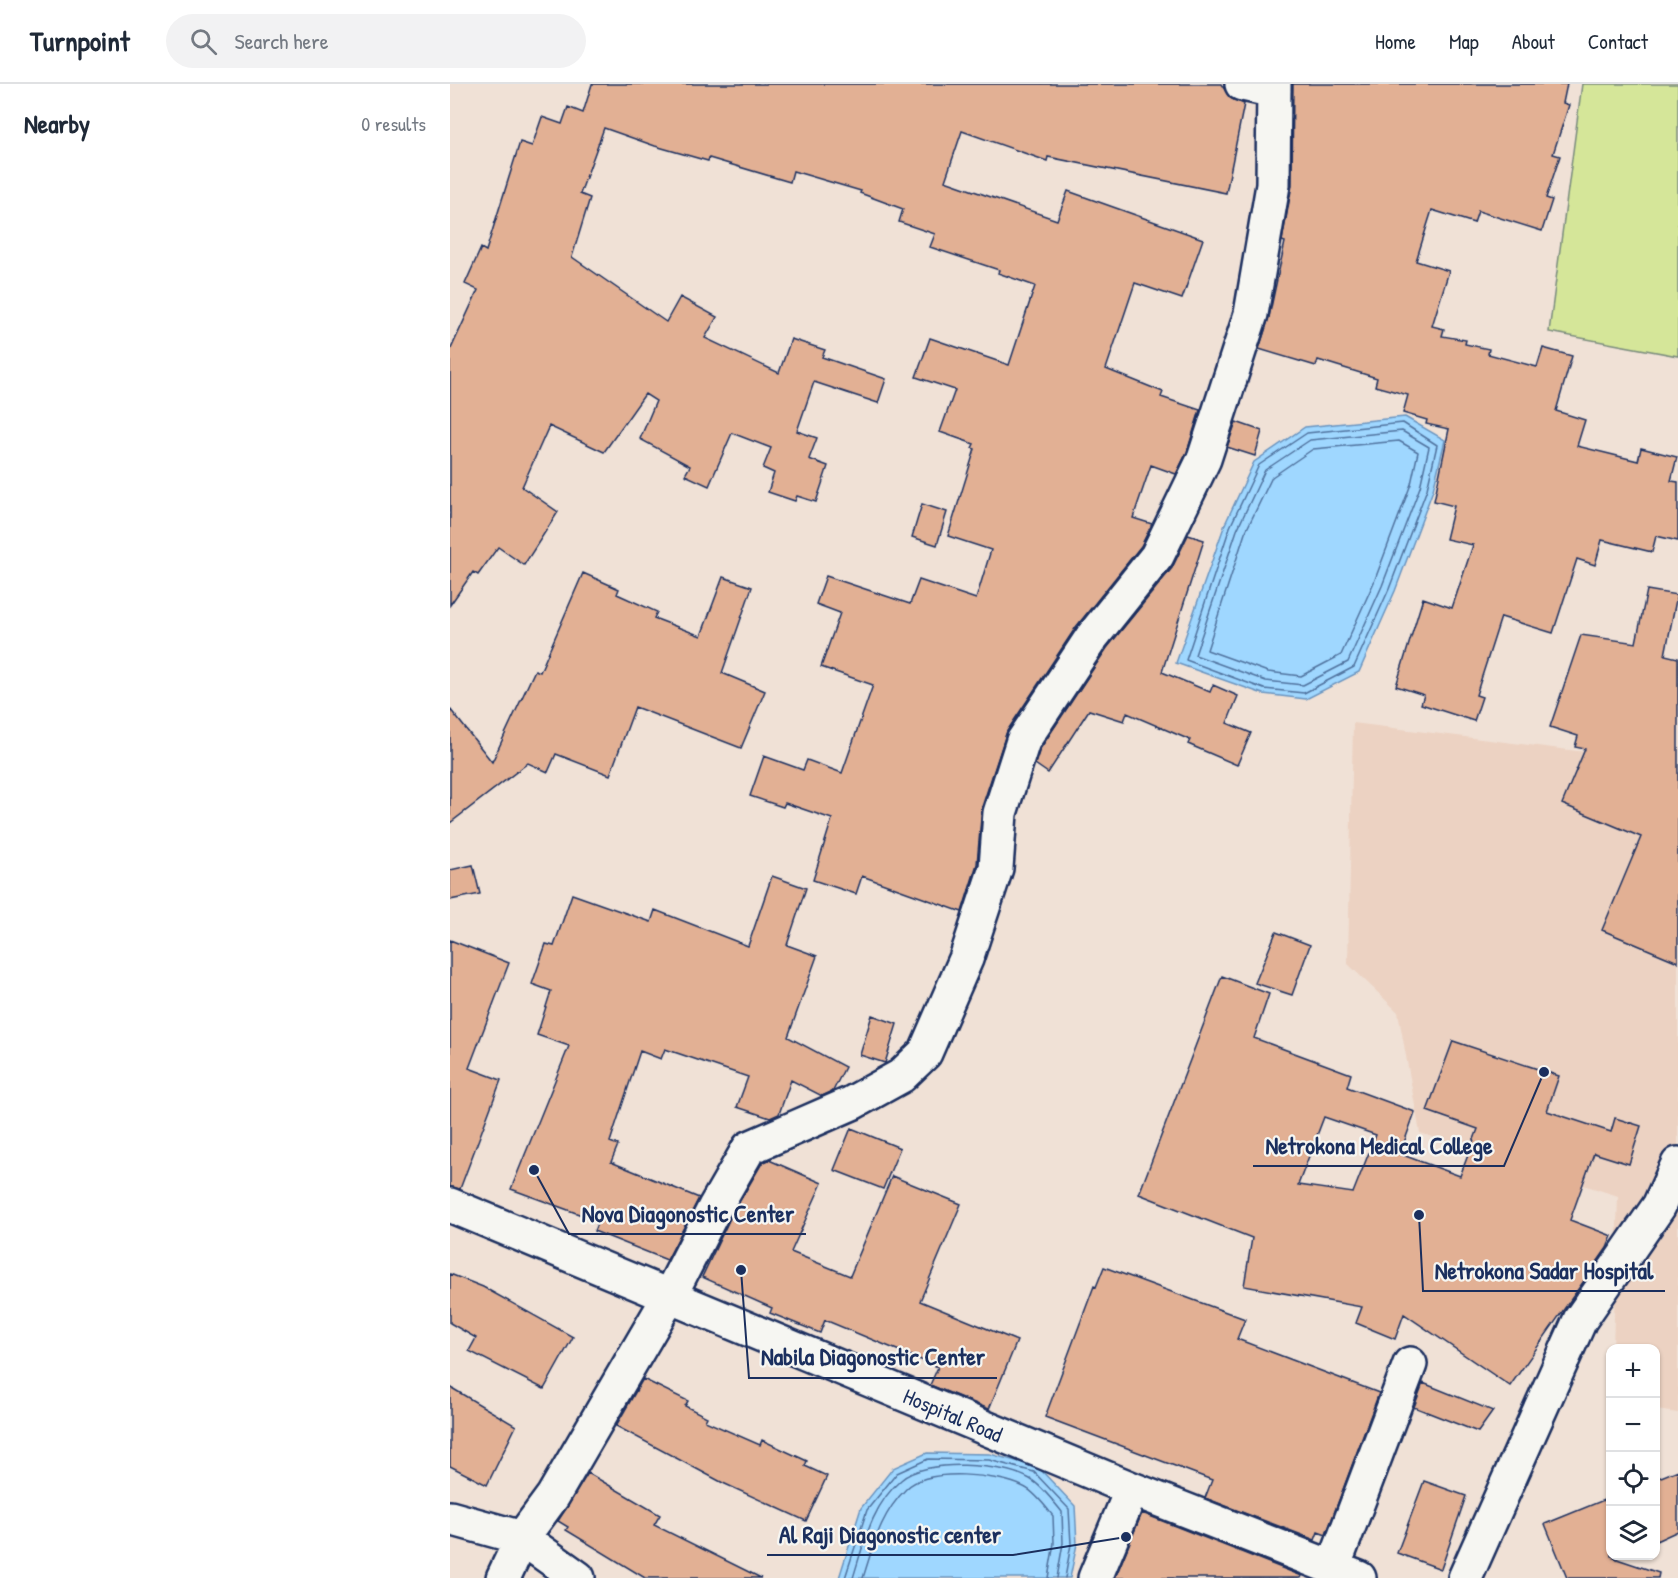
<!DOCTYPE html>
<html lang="en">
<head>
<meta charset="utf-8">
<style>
  :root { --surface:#fff; --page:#f2f2f3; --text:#1f2937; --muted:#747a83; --line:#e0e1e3 }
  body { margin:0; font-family:"Patrick Hand",sans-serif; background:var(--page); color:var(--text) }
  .controls { position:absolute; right:18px; bottom:18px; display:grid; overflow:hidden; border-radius:12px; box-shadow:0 2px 4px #0004 }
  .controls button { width:54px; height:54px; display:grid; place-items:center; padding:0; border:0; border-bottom:2px solid var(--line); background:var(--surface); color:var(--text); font:30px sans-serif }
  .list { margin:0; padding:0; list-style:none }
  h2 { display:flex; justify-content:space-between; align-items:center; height:78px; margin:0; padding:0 24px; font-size:26px }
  h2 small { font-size:20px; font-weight:400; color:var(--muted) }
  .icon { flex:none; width:33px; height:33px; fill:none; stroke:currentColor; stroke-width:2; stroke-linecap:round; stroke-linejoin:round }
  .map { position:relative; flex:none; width:1228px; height:1494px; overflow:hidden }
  header { display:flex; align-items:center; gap:36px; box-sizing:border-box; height:84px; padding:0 30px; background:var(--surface); border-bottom:2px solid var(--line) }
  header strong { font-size:28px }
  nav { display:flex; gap:33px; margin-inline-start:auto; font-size:21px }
  .search { width:420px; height:54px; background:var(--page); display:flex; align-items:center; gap:15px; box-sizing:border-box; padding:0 21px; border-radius:33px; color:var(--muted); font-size:22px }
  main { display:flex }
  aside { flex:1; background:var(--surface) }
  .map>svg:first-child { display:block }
  .built { fill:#ecd2c2 }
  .green { fill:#d5e699; stroke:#788a7c; stroke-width:1.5 }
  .water { fill:#9fd7ff; stroke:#6a94bf; stroke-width:1.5 }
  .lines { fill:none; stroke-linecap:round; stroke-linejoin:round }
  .shore { stroke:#50729e; stroke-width:1.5 }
  .building { fill:#e2b094; stroke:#1b2f5e; stroke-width:1.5; fill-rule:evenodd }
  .minor-casing { stroke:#1b2f5e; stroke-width:38 }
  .minor { stroke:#f6f6f2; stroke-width:33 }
  .labels { text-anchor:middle; stroke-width:4.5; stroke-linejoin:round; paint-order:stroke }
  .street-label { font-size:22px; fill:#1b2f5e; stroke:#f6f6f2 }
  .leader { fill:none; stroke:#1b2f5e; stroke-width:2 }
  .callout-dot { fill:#1b2f5e; stroke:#f6f6f2; stroke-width:2 }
  .callout-label { font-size:24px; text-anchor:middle; font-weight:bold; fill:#1b2f5e; stroke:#f6f6f2; stroke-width:4.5; stroke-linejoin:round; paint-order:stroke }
</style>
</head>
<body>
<header>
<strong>Turnpoint</strong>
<div class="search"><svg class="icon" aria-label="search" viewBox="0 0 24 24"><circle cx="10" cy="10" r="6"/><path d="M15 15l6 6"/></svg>Search here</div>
<nav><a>Home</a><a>Map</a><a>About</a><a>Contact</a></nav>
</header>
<main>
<aside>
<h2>Nearby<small>0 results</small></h2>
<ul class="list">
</ul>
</aside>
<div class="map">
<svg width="1228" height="1494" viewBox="0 0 1228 1494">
  <rect width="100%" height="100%" fill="#f0e1d6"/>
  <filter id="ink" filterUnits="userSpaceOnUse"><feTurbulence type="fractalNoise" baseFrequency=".0167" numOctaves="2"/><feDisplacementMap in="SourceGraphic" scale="12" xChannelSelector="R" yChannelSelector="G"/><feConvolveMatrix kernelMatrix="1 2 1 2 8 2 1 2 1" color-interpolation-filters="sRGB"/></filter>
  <g filter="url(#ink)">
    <path class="built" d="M903 639 1135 668 1228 698V1329L1206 1326V1264H1163L1168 1112 970 1049 948 928 898 880Z"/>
    <path class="green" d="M1132 0H1228V272L1099 248Z"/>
    <path class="water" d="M955 333 995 356 983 406 945 507 909 588 856 615 813 610 726 579 775 440 804 378 855 343Z
      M477 1369 540 1370 588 1383 625 1422 627 1460 620 1494H389L411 1424 443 1384Z"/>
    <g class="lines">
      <path class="shore" d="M953 339 987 361 977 405 939 505 904 583 854 609 814 605 736 576 780 443 809 381 857 349Z
        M952 347 979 363 970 403 932 502 898 578 853 601 816 597 745 571 787 446 815 386 860 356Z
        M949 357 968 368 961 400 924 498 891 571 851 592 818 588 757 566 795 449 822 393 863 365Z
        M395 1494 417 1426 447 1389 478 1375 539 1376 584 1388 619 1425 621 1460 615 1494
        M403 1494C414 1459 422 1421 451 1396 476 1374 552 1379 580 1395 591 1401 604 1418 612 1428L613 1459 607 1494
        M413 1494C424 1460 430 1431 456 1405 477 1383 549 1390 574 1403 585 1408 596 1423 603 1432L604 1459 598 1494"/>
    </g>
    <path class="building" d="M142 0H771L780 14 794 20 776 109 598 73 597 77 512 47 495 97 607 136 618 107 753 155 732 215 685 199 656 285 713 308 711 313 750 326 737 368 726 390 701 381 683 434 702 440 691 462 626 543 557 647 532 723 527 780 512 828 412 792 406 810 363 796 382 735 335 719 333 723 300 712 314 672 353 686 357 676 392 689 423 601 371 583 390 529 366 520 376 492 460 520 469 496 526 515 541 466 498 452 525 365 522 364 524 360 490 348 505 306 466 293 480 254 559 281 585 202 548 189 549 186 480 163 485 150 449 138 453 125 410 109 411 107 343 87 340 98 259 74 258 77 205 62 154 44 130 110 140 114 122 173 216 238 230 213 267 233 255 254 329 289 341 255 375 266 372 273 436 295 428 319 364 298 347 347 367 354 359 375 378 382 366 418 347 412 345 417 318 408 324 389 313 384 321 364 282 349 259 402 235 391 240 382 190 355 206 317 195 310 154 368 99 342 72 403 108 428 74 481 48 463 28 491 23 488 0 521V267L28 206 15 200 31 164 36 167 70 58 82 62 92 33 112 40 118 23 133 29Z
      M843 0H1117L1113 19 1119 21 1103 70 1110 72 1096 114 1102 116 1092 147 1028 127 1024 139 982 126 966 177 999 187 982 242 994 245 992 252 1016 256 1015 260 1039 265 1038 270 1087 283 1093 264 1122 272 1106 327 1135 336 1127 362 1188 377 1191 364 1227 373 1221 397 1228 398V457L1206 452 1202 468 1152 456 1145 481 1127 475 1103 549 1051 533 1026 611 1032 613 1024 637 971 620 974 611 946 602 973 514 1002 524 1023 461 996 455 1004 422 984 417 999 345 976 340 977 336 953 329 958 311 925 302 927 294 868 276 866 282 809 265 819 233 835 158 832 157 842 101Z
      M786 338 812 347 805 372 777 363Z
      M472 420 497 428 487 461 462 453Z
      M738 451 754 456 712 588 760 608 763 601 788 612 777 639 801 649 787 681 738 660 740 656 677 629 674 637 639 626 598 689 585 680 590 665 657 564 722 484Z
      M133 489 169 505 167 510 207 528 204 534 251 552 273 493 302 503 272 589 315 607 291 664 185 623 160 691 106 670 98 688 78 679 0 739V625L42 678 85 586 90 588Z
      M1197 506 1227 511 1215 571 1228 574V878L1152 846 1191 753 1112 720 1135 665 1125 663 1128 652 1100 643 1131 551 1186 559Z
      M23 781 30 810 0 816V786Z
      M322 792 356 804 337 861 367 872 338 953 395 983 383 1007 372 1012 341 996 329 1030 320 1034 287 1023 298 993 215 965 211 975 190 967 160 1058 168 1061 161 1078 249 1114 217 1176 144 1147 148 1137 61 1105 119 962 87 951 101 907 82 900 96 860 104 862 122 810 201 838 205 826 298 862Z
      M826 848 860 861 842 911 805 899Z
      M0 856 59 879 19 984 51 996 10 1105 0 1103Z
      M772 892 819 910 804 954 901 990 897 1003 965 1028 950 1070 1010 1092 1028 1045 977 1027 1003 957 1109 992 1097 1027 1161 1048 1165 1034 1191 1042 1179 1080 1144 1069 1120 1136 1162 1152 1157 1164 1060 1302 954 1230 945 1255 906 1239 912 1223 794 1202 802 1154 689 1110ZM874 1033 926 1051 903 1109 848 1101Z
      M422 931 447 940 435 979 410 971Z
      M401 1044 450 1064 433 1105 384 1086Z
      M319 1076 372 1099 341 1168 400 1192 442 1092 511 1120 470 1217 567 1257 539 1325 480 1301 488 1283 375 1236 370 1249 320 1229 322 1224 252 1193 281 1132 312 1079Z
      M654 1183 795 1235 787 1255 929 1309 876 1451 868 1448 865 1456 755 1414 762 1396 595 1333 644 1202 646 1203Z
      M0 1190 33 1203 123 1253 94 1305 19 1267 26 1254 0 1239Z
      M193 1295 238 1317 235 1322 257 1333 255 1337 310 1361 312 1356 357 1377 355 1382 377 1392 356 1437 273 1399 166 1342Z
      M973 1299 1043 1327 1028 1348 964 1323Z
      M0 1303 66 1342 37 1401 0 1382Z
      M1228 1386V1447L1206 1457V1395Z
      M138 1389 210 1431 204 1441 311 1494H195L116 1446 118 1443 108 1437Z
      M974 1397 1016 1412 991 1485 947 1469Z
      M1161 1413V1472H1171L1164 1474 1209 1489 1208 1494H1117L1095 1440Z
      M692 1429 852 1492 851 1494H665Z"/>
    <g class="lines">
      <g class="minor-casing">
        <path id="minor" d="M792 0 824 7
          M0 1121 682 1405 909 1494
          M0 1434 72 1454 128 1494
          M883 1484 960 1280
          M53 1494 72 1454 103 1412 219 1213 265 1123 299 1064 402 1019 451 992 475 969 516 875 546 784 550 729 573 657 642 553 707 472 754 375 801 230 823 101 824 0
          M645 1494 682 1405
          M1015 1494 1130 1236 1209 1122 1228 1080"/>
      </g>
      <use href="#minor" class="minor"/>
    </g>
  </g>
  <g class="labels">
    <g class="street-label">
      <text transform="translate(503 1331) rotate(23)" y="8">Hospital Road</text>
    </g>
  </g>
  <path class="leader" d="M1094 988L1054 1082H803M84 1086L119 1150H356M969 1131L973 1207H1215M291 1186L299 1294H547M676 1453L563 1471H317"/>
  <g class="callout-dot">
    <circle cx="1094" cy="988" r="6"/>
    <circle cx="84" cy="1086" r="6"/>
    <circle cx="969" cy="1131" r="6"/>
    <circle cx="291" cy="1186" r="6"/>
    <circle cx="676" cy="1453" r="6"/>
  </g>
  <g class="callout-label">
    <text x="929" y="1070">Netrokona Medical College</text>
    <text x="238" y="1138">Nova Diagonostic Center</text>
    <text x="1094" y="1195">Netrokona Sadar Hospital</text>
    <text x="423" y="1281">Nabila Diagonostic Center</text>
    <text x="440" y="1459">Al Raji Diagonostic center</text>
  </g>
</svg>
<div class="controls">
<button>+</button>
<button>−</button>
<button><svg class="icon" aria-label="locate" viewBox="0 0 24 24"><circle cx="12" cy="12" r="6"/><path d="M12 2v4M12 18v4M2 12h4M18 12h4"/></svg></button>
<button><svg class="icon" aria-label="layers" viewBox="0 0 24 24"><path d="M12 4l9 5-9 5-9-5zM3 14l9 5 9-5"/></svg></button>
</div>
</div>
</main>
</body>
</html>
